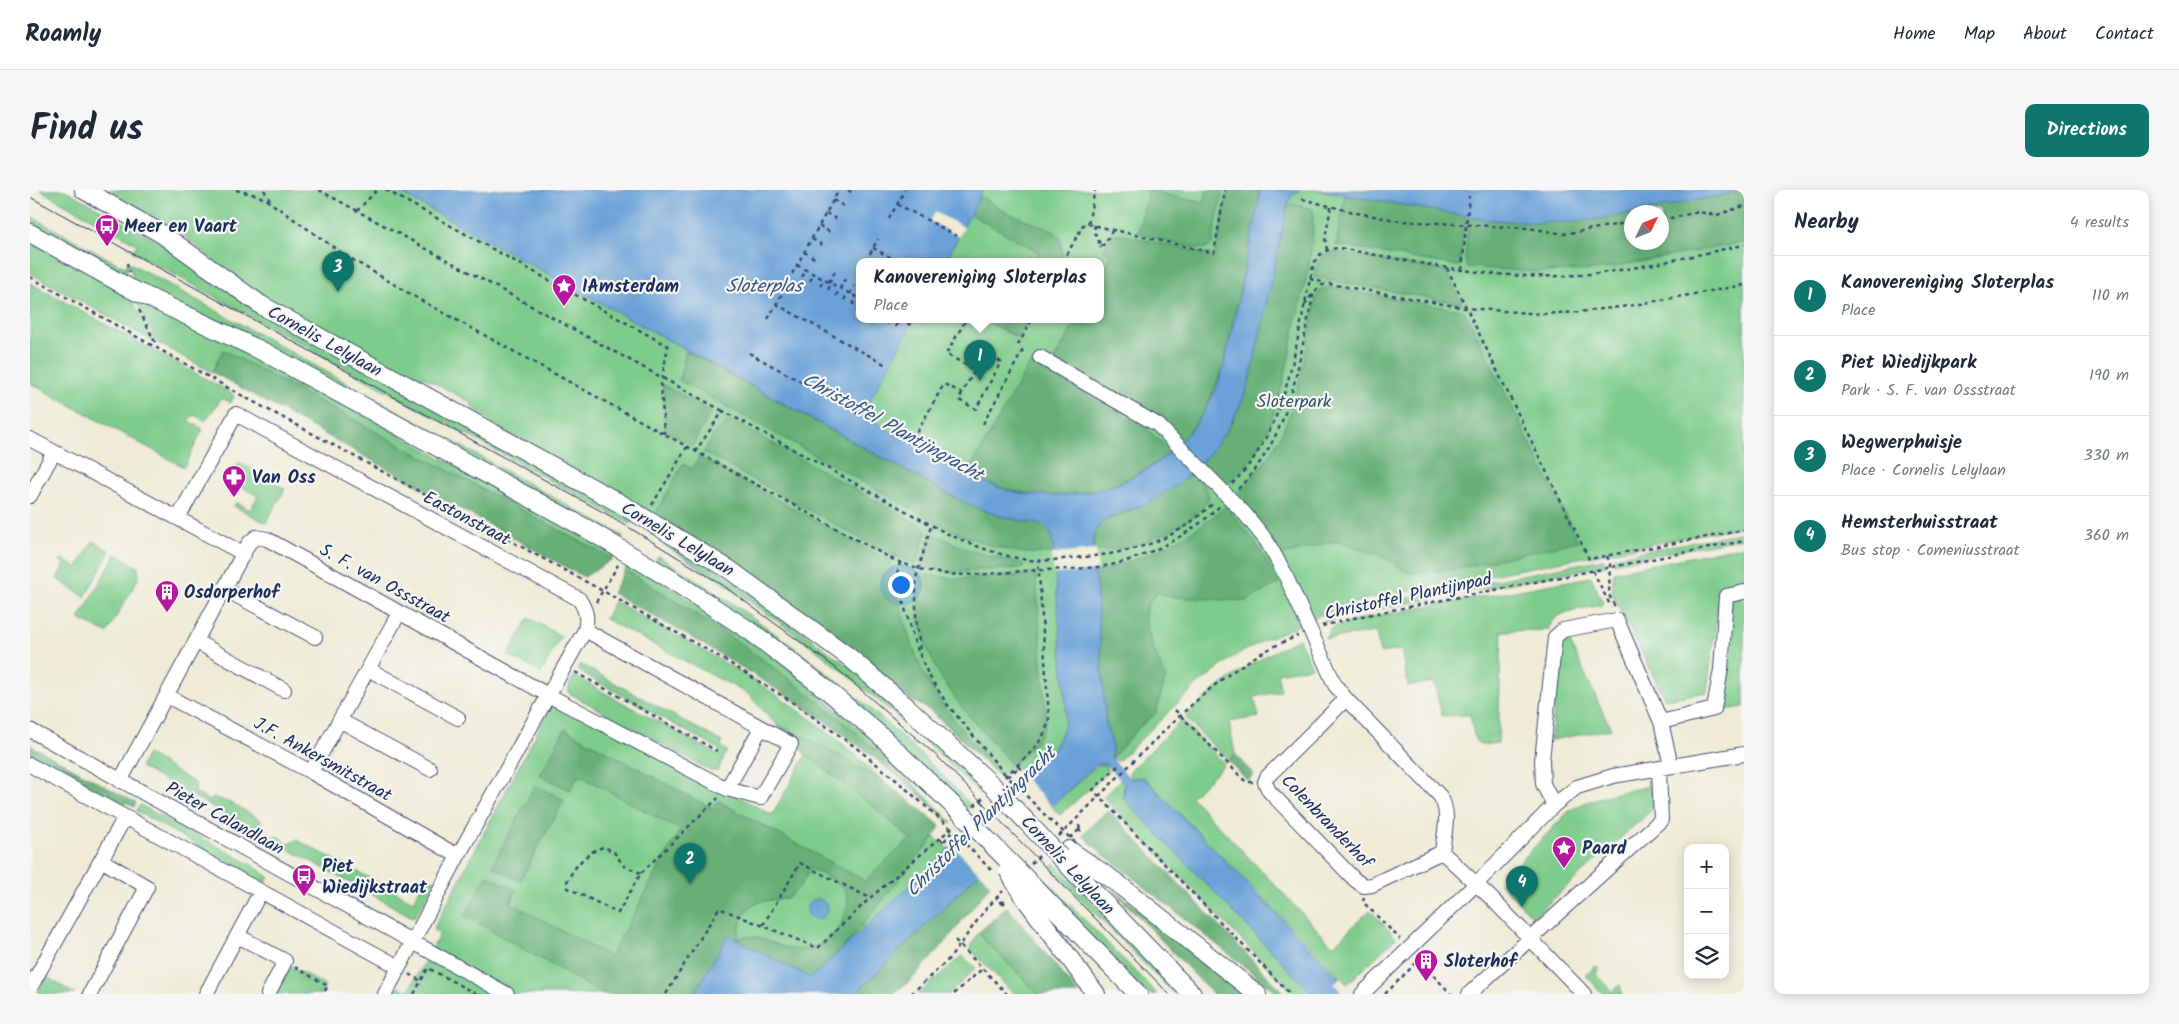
<!DOCTYPE html>
<html lang="en">
<head>
<meta charset="utf-8">
<style>
  :root { --surface:#fff; --page:#f6f6f7; --text:#1f2937; --muted:#747a83; --line:#e0e1e3; --accent:#0f766e }
  body { margin:0; font-family:Kalam,sans-serif; background:var(--page); color:var(--text) }
  .controls { position:absolute; right:15px; bottom:15px; display:grid; overflow:hidden; border-radius:10px; box-shadow:0 2px 12px #0003 }
  .controls button { width:45px; height:45px; display:grid; place-items:center; padding:0; border:0; border-bottom:1px solid var(--line); background:var(--surface); color:var(--text); font:25px sans-serif }
  .compass { position:absolute; left:1594px; top:15px; width:45px; height:45px; border-radius:50%; background:var(--surface); box-shadow:0 2px 12px #0003; rotate:47deg }
  .you { position:absolute; left:870px; top:394px; width:18px; height:18px; margin:-12px; border:4px solid #fff; border-radius:50%; background:#1a73e8; box-shadow:0 0 0 8px #1a73e833 }
  .badge { display:grid; place-items:center; width:32px; height:32px; border-radius:50%; background:var(--accent); color:#fff; font-size:16px; font-weight:700 }
  .pin { position:absolute; translate:-50% -41px; filter:drop-shadow(0 1px 2px #0008) }
  .pin::after { content:''; position:absolute; top:26px; width:18px; height:15px; background:inherit; clip-path:polygon(0 0,100% 0,50% 100%) }
  .popup { position:absolute; left:826px; top:68px; width:248px; height:65px; box-sizing:border-box; display:grid; place-content:center; border-radius:10px; background:var(--surface); filter:drop-shadow(0 1px 4px #0005); font-size:16px; white-space:nowrap; color:var(--muted) }
  .popup b { font-size:19px; color:var(--text) }
  .popup::after { content:''; position:absolute; left:50%; top:100%; margin-left:-10px; border:10px solid transparent; border-top-color:var(--surface) }
  .list { margin:0; padding:0; list-style:none }
  h2 { display:flex; justify-content:space-between; align-items:center; height:65px; margin:0; padding:0 20px; font-size:21px }
  h2 small { font-size:16px; font-weight:400; color:var(--muted) }
  .list li { display:grid; grid-template-columns:32px 1fr auto; gap:15px; align-items:center; box-sizing:border-box; height:80px; padding:0 20px; border-top:1px solid var(--line) }
  .list b { display:block; font-size:19px; white-space:nowrap }
  .list p { margin:0; font-size:16px; white-space:nowrap; color:var(--muted) }
  .list em { font-size:16px; font-style:normal; color:var(--muted) }
  .icon { flex:none; width:28px; height:28px; fill:none; stroke:currentColor; stroke-width:2; stroke-linecap:round; stroke-linejoin:round }
  .map { position:relative; flex:none; width:1714px; height:804px; overflow:hidden; border-radius:10px }
  header { display:flex; align-items:center; gap:30px; box-sizing:border-box; height:70px; padding:0 25px; background:var(--surface); border-bottom:1px solid var(--line) }
  header strong { font-size:24px }
  nav { display:flex; gap:28px; margin-inline-start:auto; font-size:18px }
  .intro { display:flex; align-items:center; justify-content:space-between; box-sizing:border-box; height:120px; padding:0 30px }
  h1 { margin:0; font-size:35px }
  .button { padding:12px 22px; border-radius:10px; background:var(--accent); color:#fff; font-size:18px; font-weight:700 }
  main { display:flex; gap:30px; padding:0 30px }
  aside { flex:1; background:var(--surface); border-radius:10px; box-shadow:0 2px 12px #0003 }
  .map>svg:first-child { display:block }
  .green { fill:#7ecc8b; stroke:#4c7e74; fill-rule:evenodd }
  .forest { fill:#66b077; stroke:#40706a; fill-rule:evenodd }
  .water { fill:#6aa1d8; stroke:#42689b }
  .pier { fill:#efebd6 }
  .lines { fill:none; stroke-linecap:round; stroke-linejoin:round }
  .canal { stroke:#6aa1d8; stroke-width:14 }
  .minor-casing { stroke:#3b4b70; stroke-width:16 }
  .major-casing { stroke:#3b4b70; stroke-width:20 }
  .path { stroke:#3b4b70; stroke-width:2.5; stroke-dasharray:4 4; stroke-linecap:butt }
  .minor { stroke:#fff; stroke-width:14 }
  .major { stroke:#fff; stroke-width:18 }
  .tram { stroke:#1b2f5e; stroke-width:1 }
  .major-bridge-casing { stroke:#3b4b70; stroke-width:20; stroke-linecap:butt }
  .path-bridge { stroke:#3b4b70; stroke-width:2.5; stroke-dasharray:4 4; stroke-linecap:butt }
  .major-bridge { stroke:#fff; stroke-width:18 }
  .labels { text-anchor:middle; stroke-width:4.5; stroke-linejoin:round; paint-order:stroke }
  .poi-label { font-size:18px; font-weight:bold; fill:#1b2f5e; stroke:#f6f6f2; text-anchor:start }
  .street-label { font-size:18px; fill:#1b2f5e; stroke:#f6f6f2 }
  .park-label { font-size:18px; fill:#345669; stroke:#f6f6f2 }
  .water-label { font-size:19px; font-style:italic; fill:#375789; stroke:#f6f6f2 }
</style>
</head>
<body>
<header>
<strong>Roamly</strong>
<nav><a>Home</a><a>Map</a><a>About</a><a>Contact</a></nav>
</header>
<div class="intro"><h1>Find us</h1><a class="button">Directions</a></div>
<main>
<div class="map">
<svg width="1714" height="804" viewBox="0 0 1714 804">
  <rect width="100%" height="100%" fill="#f6f6f2"/>
  <filter id="ink" filterUnits="userSpaceOnUse"><feTurbulence type="fractalNoise" baseFrequency=".02" numOctaves="2"/><feDisplacementMap in="SourceGraphic" scale="10" xChannelSelector="R" yChannelSelector="G"/><feConvolveMatrix kernelMatrix="1 2 1 2 8 2 1 2 1" color-interpolation-filters="sRGB"/></filter>
  <filter id="wash" filterUnits="userSpaceOnUse"><feTurbulence type="fractalNoise" baseFrequency=".0096" numOctaves="4" result="noise"/><feDisplacementMap in="SourceGraphic" scale="20" xChannelSelector="R" yChannelSelector="G"/><feGaussianBlur stdDeviation="1.12" result="paint"/><feColorMatrix in="noise" values="0 0 0 0 0 0 0 0 0 0 0 0 0 0 0 0 0 1.4 0 .05"/><feComposite in="paint" operator="in"/></filter>
  <g filter="url(#wash)">
    <rect width="100%" height="100%" fill="#efebd6"/>
    <path class="green" d="M10 0H35L113 43 603 329 600 334 103 62 107 54Z
      M77 0H1714V336L1337 409 1305 419 1234 450 1203 467 1168 494 1088 571 1082 568 1109 537 1125 524 1127 517 1018 608 983 575 970 587 896 516 882 511 781 429 709 377 469 238 441 216 442 213 392 186 388 193 245 115 194 79 146 39ZM1602 22H1632V52H1602ZM830 72H1070V130H830Z
      M0 26 94 77 97 74V87L0 36Z
      M0 51 100 106 123 151 0 83Z
      M98 72 593 346 591 351 105 93Z
      M0 93 198 201 204 206 201 213 192 208 175 231 164 225 158 231 173 239 154 277 0 193Z
      M105 109 217 161 584 363 581 368 193 160 182 182 126 152Z
      M209 272 255 299 236 333 204 316 206 312 220 320 228 306 199 290Z
      M1714 342V348L1583 373 1584 367Z
      M638 349 692 383 826 482 955 601 951 605C855 510 750 426 634 355Z
      M63 351 80 361 55 407 27 389 34 375 30 371 32 369 47 378Z
      M1714 356V395L1690 401 1677 502 1635 509 1582 404 1584 382Z
      M86 364 108 377 109 387 77 443 49 429Z
      M628 366C742 435 850 518 941 615L937 619 626 371Z
      M1573 369 1576 375 1332 422 1293 432 1297 428 1331 417Z
      M599 372 648 402 757 477 847 554 851 564C771 494 686 434 595 380Z
      M1561 387 1574 415C1555 419 1525 418 1518 440L1472 441 1468 553 1451 555 1445 550 1440 525 1412 526 1404 492 1378 496 1371 460 1350 463 1346 442 1295 449 1301 438 1336 428Z
      M1700 407H1714V517L1688 521Z
      M584 411C658 452 734 491 800 544 821 560 840 579 860 597L799 561 920 660 774 798 677 804H365L369 797 378 801 410 744 403 740 525 508 742 625 776 565 779 567 769 544 746 534 718 504 575 429ZM688 611 741 640 735 652 676 615 682 618Z
      M499 428 531 446 511 483 478 465Z
      M1537 446 1581 539 1521 550 1531 450Z
      M1269 449 1282 477 1247 483 1251 501 1224 507 1229 527 1199 532 1205 564 1198 571 1155 527C1192 491 1223 471 1269 449Z
      M550 474 692 552 691 557 697 561 688 580 681 581 539 503V496L544 486 687 564 690 560 547 480Z
      M1152 530 1195 574 1161 607 1303 756 1340 720 1366 748 1317 794 1114 587 1100 588 1099 582Z
      M117 564 166 594 165 602 180 611 183 607 203 614 231 630 230 639 245 648 247 646 258 654 267 650 383 711 397 687 406 691 384 728 110 577Z
      M1068 575H1075L1078 582 1030 625 1021 616Z
      M1091 590 1094 593 1093 608 1283 804H1264L1073 607Z
      M1621 596 1625 617 1503 727 1470 693 1539 621C1564 606 1592 602 1621 596Z
      M110 615 222 675 239 687 236 693 106 621Z
      M1024 673 1152 804H1144L1020 677Z
      M1011 685 1127 804H1117L1006 690Z
      M948 743 1008 804H984L940 759Z
      M932 766 946 778 919 804H888Z
      M261 776 295 796 291 804H245Z
      M1565 776 1569 778 1566 784 1582 802 1590 795 1592 804H1573L1556 785Z
      M15 786 45 804H7Z"/>
    <path class="forest" d="M1177 0H1193L1182 54C1180 56 1180 57 1176 58 1163 60 1122 47 1108 43L1118 1 1174 13Z
      M1198 0H1229V11L1193 179 1174 222 1151 252 1024 170 1047 130H1070V87L1082 65 1074 60 1083 44H1090L1185 66Z
      M1714 1V52L1566 80 1507 82 1437 77 1435 68 1439 27C1494 35 1546 34 1601 23L1602 52H1632V22H1604Z
      M1315 5 1436 26 1429 76 1306 55Z
      M950 6 976 22 1023 41 1030 47 1033 67 1030 72H993L997 65 1006 69 1009 62 940 24Z
      M1258 13 1283 19C1283 35 1283 52 1280 68 1277 89 1271 111 1266 132 1256 182 1242 267 1193 295L1171 273 1200 237 1218 196Z
      M1303 62 1416 81 1432 114 1284 87C1287 75 1289 65 1303 62Z
      M1293 98H1303L1435 121 1548 351 1421 380 1378 383 1350 365 1305 351 1250 366 1207 306C1218 290 1233 277 1243 260 1270 214 1276 156 1287 104Z
      M954 130H998L988 148Z
      M193 160 581 368 583 369 554 387 182 182Z
      M656 161 933 312 969 326 1016 336 1022 344 1025 363C983 367 943 351 906 332L649 190Z
      M1000 173 1114 237 1141 261C1082 310 1006 319 937 284Z
      M633 195 681 221 662 256 635 241Z
      M698 231 711 236 895 338 896 342 886 375 850 359 673 262 685 244Z
      M669 267 861 372C868 406 875 442 889 473 906 512 942 553 971 584L969 586C943 562 914 523 882 511L781 429 743 401 625 325 653 274 663 279Z
      M1162 283 1173 294 1179 306C1175 329 1116 353 1095 358 1085 360 1074 360 1064 361V342L1070 333 1121 311Z
      M1196 316 1226 353 1249 393 1216 411 1141 407 1128 403C1123 408 1118 412 1116 419 1112 435 1129 473 1136 488L1125 524 1109 537 1082 568V554L1076 536 1065 381 1080 380V378C1124 364 1161 347 1196 316Z
      M901 343 941 361 993 374V378L923 382 891 377Z
      M595 380C714 451 826 532 922 633L921 634C822 538 702 469 582 403Z
      M890 384 927 389 1006 384 1016 529C1012 549 997 561 982 575 933 518 878 469 890 384Z
      M746 534C805 561 862 593 910 636L904 647 821 749 783 786 779 787 698 745 664 804H573L435 726 457 685 486 700 481 713 580 767 650 640 549 585 540 600 510 585 535 539 681 618 688 611 835 691 880 649 845 618 776 565ZM780 678C790 684 812 692 817 704 820 713 815 726 811 734 807 742 799 748 792 753 757 775 734 736 708 749 711 726 715 712 741 710 745 709 752 710 756 708 768 702 775 689 780 678Z
      M0 555 106 613 104 617 96 612 94 615 0 563Z
      M1205 564 1224 585 1218 591 1198 571Z
      M505 595 534 610 490 691 462 676Z
      M1078 620 1255 804H1249L1072 663 1052 645Z
      M949 683 960 695 913 755 881 790 863 804H825Z
      M1083 700 1221 804H1183Z
      M977 717 1049 804H1008L948 743Z"/>
    <path class="water" d="M365 0H953L915 72H830V130H884L839 212 838 223 846 233 951 291 979 301 996 304 1025 306 1056 303 1086 295 1120 278 1141 261 1163 238 1174 222 1187 197 1195 172 1229 11V0H1270L1263 4 1258 13 1221 186C1205 239 1171 283 1122 311 1103 321 1064 324 1063 351L1076 536 1082 554 1081 568 1100 589 1114 588 1309 788 1292 804H1283L1093 608 1095 594 1075 574H1067L955 677 825 804H664L698 745 779 787 783 786 929 650 1024 557 1033 540 1036 519 1022 344 1013 335 969 326 933 312Z
      M1288 0H1714V1L1576 28 1540 32 1503 33 1452 29Z
      M777 719a10 10 0 1 1 20 0a10 10 0 1 1-20 0Z"/>
    <path class="pier" d="M905 22 934 37 929 47 900 31Z
      M1066 360 1068 381 1024 384 1022 364Z
      M992 585 1023 618 951 685 921 654Z"/>
    <g class="lines">
      <path class="canal" d="M1285 785 1304 804"/>
    </g>
  </g>
  <g filter="url(#ink)">
    <g class="lines">
      <g class="minor-casing">
        <path id="minor" d="M1010 167 1128 235 1215 324 1236 350 1253 380 1305 495 1316 509 1410 606C1421 623 1414 643 1412 662
          M0 249 214 364
          M0 306 24 262
          M196 400 285 447
          M167 452 254 500
          M338 479 428 528
          M137 506 281 582 428 666
          M1316 509 1237 587 1235 592 1239 601 1325 690 1334 696 1342 695 1412 662
          M311 531 400 579
          M1631 532 1684 519 1691 479 1696 406 1714 402
          M0 540 477 804
          M0 575 369 777
          M281 582 369 423
          M90 591 219 353 226 347 237 349 518 505 697 599 730 608 761 554 555 440C558 427 556 420 549 409L206 224 148 328
          M697 599 731 538
          M1524 615 1513 594 1512 570 1525 447 1533 440 1587 430 1631 532 1641 576
          M1412 662 1460 707 1554 804
          M208 746 255 771 238 804
          M0 798 95 627
          M60 804 117 697 71 670
          M176 804 230 703
          M355 804 428 666 555 440
          M1332 804 1446 694 1524 615 1547 597 1583 586 1714 564
          M1439 804 1631 630 1629 579"/>
      </g>
      <g class="major-casing">
        <path id="major" d="M54 0 132 44 231 115 591 314 700 380 819 467 877 517 962 595
          M0 43 101 99 236 163 557 339 639 388 723 443 797 500 852 547 932 624
          M1039 660 1087 693 1227 804
          M1030 667 1162 804
          M1002 695 1108 804
          M992 704 1066 804"/>
      </g>
      <path class="path" d="M206 0 229 6 238 11 313 64 392 111 860 368C911 391 941 385 994 381 1022 379 1053 380 1081 375 1120 366 1161 344 1190 316
        M234 0 242 14
        M289 0 693 221
        M356 0 638 156 631 194 634 244
        M818 0 824 4
        M1272 9 1327 23 1371 31 1499 38 1534 44 1602 32
        M803 10 817 18
        M867 14 929 47
        M327 21 347 0
        M796 23 810 31
        M859 29 875 0
        M1632 30 1668 22 1687 25 1714 16
        M1058 34 1184 63 1195 0
        M1065 35 1064 41 1071 56 1070 58
        M789 36 803 44
        M782 49 796 57
        M1071 56 1075 54 1083 39
        M843 58 869 72
        M1297 60 1295 48 1301 17
        M774 62 786 69
        M836 71 848 49
        M1033 72 1053 35 1058 34 1065 0
        M97 73 99 82
        M767 75 830 109
        M1417 78 1559 369 1714 340
        M1432 80 1439 6
        M762 84 809 0
        M0 87 211 205 573 401 693 469 759 510 824 556 865 589 919 637
        M772 87 776 80
        M1280 89 1296 93
        M780 91 784 84
        M799 92 806 80
        M790 96 794 90
        M798 100 801 94
        M820 104 824 96
        M806 106 815 89
        M814 110 818 103
        M746 114 858 176
        M823 115 826 107
        M1275 115 1283 103
        M109 120 127 156
        M738 129 753 102
        M870 130 881 135
        M856 134 859 130
        M865 137 869 130
        M988 155 1002 130
        M719 163 829 224 838 223
        M932 203 929 210 946 219 971 172 954 162 945 180
        M953 234 994 158
        M883 249 914 194 932 203 945 180 916 164 936 130
        M665 262 693 221 916 343C940 354 965 364 992 369 1008 372 1025 370 1042 368 1098 364 1143 354 1184 312
        M1202 294C1262 234 1264 151 1284 73 1290 62 1297 59 1309 58 1382 71 1456 89 1531 86 1592 84 1654 67 1714 55
        M1208 299C1265 239 1266 177 1284 102L1292 95 1300 94 1436 118 1512 124 1548 122 1598 116 1714 95
        M622 315 657 257
        M1577 366 1580 374 1579 405 1586 419
        M870 372 867 384 869 397 885 454 898 484 917 514 974 583
        M1563 381 1581 417
        M566 412 588 375
        M1292 436 1332 426 1714 351
        M891 467 886 428V388L901 336
        M545 482 687 561
        M1145 520 1216 592H1224
        M1088 576 1063 600 1260 804
        M975 587C993 569 1015 554 1019 528L1008 370
        M978 587 987 579H991L986 575
        M944 616 953 608
        M1050 639 1049 636 1047 637 1051 642
        M1029 646C1064 612 1097 577 1132 543 1173 503 1213 467 1268 446
        M910 649 915 653V650L923 641
        M1001 674 1009 666
        M611 683 594 676 584 662 574 657C557 661 543 678 537 692L538 698 588 723 611 683 688 608
        M1334 707 1333 712 1370 749
        M972 711 975 715
        M972 714 970 712 972 711
        M733 735 770 673 840 708
        M925 750 977 804
        M1387 768 1421 804
        M265 777 298 796 293 804
        M379 784 391 791
        M384 804 398 778 446 804
        M636 804 689 718 788 758 840 708 924 636
        M881 804 920 768 955 720 973 701
        M924 804 952 779
        M1355 804 1389 770"/>
      <use href="#minor" class="minor"/>
      <use href="#major" class="major"/>
      <path class="tram" d="M0 7 582 327 691 394 806 478 908 567 1139 804"/>
      <g class="major-bridge-casing">
        <path id="major-bridge" d="M962 595 1030 667
          M932 624 1002 695
          M978 680 992 704"/>
      </g>
      <path class="path-bridge" d="M974 583 1019 629 1047 654
        M919 637 963 682
        M1040 648 1050 639
        M972 714 978 709"/>
      <use href="#major-bridge" class="major-bridge"/>
    </g>
  </g>
  <defs>
    <g id="bus-pin" transform="scale(1.25)"><path d="M0 17L-7.5 6A9.5 9.5 0 1 1 7.5 6Z" fill="#b5179e" stroke="#f6f6f2"/><path d="M-5-6H5V4H4V6H2V4H-2V6H-4V4H-5ZM-3.5-4V0h7V-4ZM-3.5 1.2v1.5H-2V1.2ZM2 1.2v1.5H3.5V1.2Z" fill="#fff"/></g>
    <g id="sight-pin" transform="scale(1.25)"><path d="M0 17L-7.5 6A9.5 9.5 0 1 1 7.5 6Z" fill="#b5179e" stroke="#f6f6f2"/><path d="M0-6L1.8-2.2L6-1.7L2.9 1.2L3.7 5.4L0 3.3L-3.7 5.4L-2.9 1.2L-6-1.7L-1.8-2.2Z" fill="#fff"/></g>
    <g id="pharmacy-pin" transform="scale(1.25)"><path d="M0 17L-7.5 6A9.5 9.5 0 1 1 7.5 6Z" fill="#b5179e" stroke="#f6f6f2"/><path d="M-2-6h4v4h4v4h-4v4h-4v-4h-4v-4h4Z" fill="#fff"/></g>
    <g id="building-pin" transform="scale(1.25)"><path d="M0 17L-7.5 6A9.5 9.5 0 1 1 7.5 6Z" fill="#b5179e" stroke="#f6f6f2"/><path d="M-4-6H4V6H1V3H-1V6H-4ZM-2.5-4.3h1.7v1.8h-1.7ZM.8-4.3h1.7v1.8H.8ZM-2.5-1h1.7V.8h-1.7ZM.8-1h1.7V.8H.8Z" fill="#fff"/></g>
  </defs>
  <g fill-rule="evenodd">
    <use href="#bus-pin" x="77" y="36"/>
    <use href="#sight-pin" x="534" y="96"/>
    <use href="#pharmacy-pin" x="204" y="287"/>
    <use href="#building-pin" x="137" y="402"/>
    <use href="#sight-pin" x="1534" y="658"/>
    <use href="#bus-pin" x="274" y="686"/>
    <use href="#building-pin" x="1396" y="771"/>
  </g>
  <g class="labels">
    <g class="poi-label">
      <text x="94" y="42">Meer en Vaart</text>
      <text x="552" y="102">IAmsterdam</text>
      <text x="222" y="293">Van Oss</text>
      <text x="154" y="408">Osdorperhof</text>
      <text x="1552" y="664">Paard</text>
      <text x="292" y="682">Piet<tspan x="292" dy="21">Wiedijkstraat</tspan></text>
      <text x="1414" y="777">Sloterhof</text>
    </g>
    <g class="street-label">
      <text transform="translate(295 151) rotate(29)" y="6">Cornelis Lelylaan</text>
      <text transform="translate(437 328) rotate(28)" y="6">Eastonstraat</text>
      <text transform="translate(648 349) rotate(31)" y="6">Cornelis Lelylaan</text>
      <text transform="translate(355 393) rotate(29)" y="6">S. F. van Ossstraat</text>
      <text transform="translate(1378 406) rotate(-12)" y="6">Christoffel Plantijnpad</text>
      <text transform="translate(293 569) rotate(29)" y="6">J.F. Ankersmitstraat</text>
      <text transform="translate(195 628) rotate(29)" y="6">Pieter Calandlaan</text>
      <text transform="translate(1297 631) rotate(46)" y="6">Colenbranderhof</text>
      <text transform="translate(1038 675) rotate(47)" y="6">Cornelis Lelylaan</text>
    </g>
    <g class="park-label">
      <text x="1264" y="217">Sloterpark</text>
    </g>
    <g class="water-label">
      <text x="734" y="102">Sloterplas</text>
      <text transform="translate(863 236) rotate(29)" y="7">Christoffel Plantijngracht</text>
      <text transform="translate(950 631) rotate(-45)" y="7">Christoffel Plantijngracht</text>
    </g>
  </g>
</svg>
<div class="controls">
<button>+</button>
<button>−</button>
<button><svg class="icon" aria-label="layers" viewBox="0 0 24 24"><path d="M12 4l9 5-9 5-9-5zM3 14l9 5 9-5"/></svg></button>
</div>
<svg class="compass" viewBox="-18 -18 36 36"><path d="M0-13l5 13h-10z" fill="#e53935"/><path d="M0 13l5-13h-10z" fill="#747a83"/></svg>
<div class="you"></div>
<div class="pin badge" style="left:950px;top:191px">1</div>
<div class="popup"><b>Kanovereniging Sloterplas</b>Place</div>
<div class="pin badge" style="left:660px;top:694px">2</div>
<div class="pin badge" style="left:308px;top:102px">3</div>
<div class="pin badge" style="left:1492px;top:717px">4</div>
</div>
<aside>
<h2>Nearby<small>4 results</small></h2>
<ul class="list">
<li><span class="badge">1</span><div><b>Kanovereniging Sloterplas</b><p>Place</p></div><em>110 m</em></li>
<li><span class="badge">2</span><div><b>Piet Wiedijkpark</b><p>Park · S. F. van Ossstraat</p></div><em>190 m</em></li>
<li><span class="badge">3</span><div><b>Wegwerphuisje</b><p>Place · Cornelis Lelylaan</p></div><em>330 m</em></li>
<li><span class="badge">4</span><div><b>Hemsterhuisstraat</b><p>Bus stop · Comeniusstraat</p></div><em>360 m</em></li>
</ul>
</aside>
</main>
</body>
</html>
